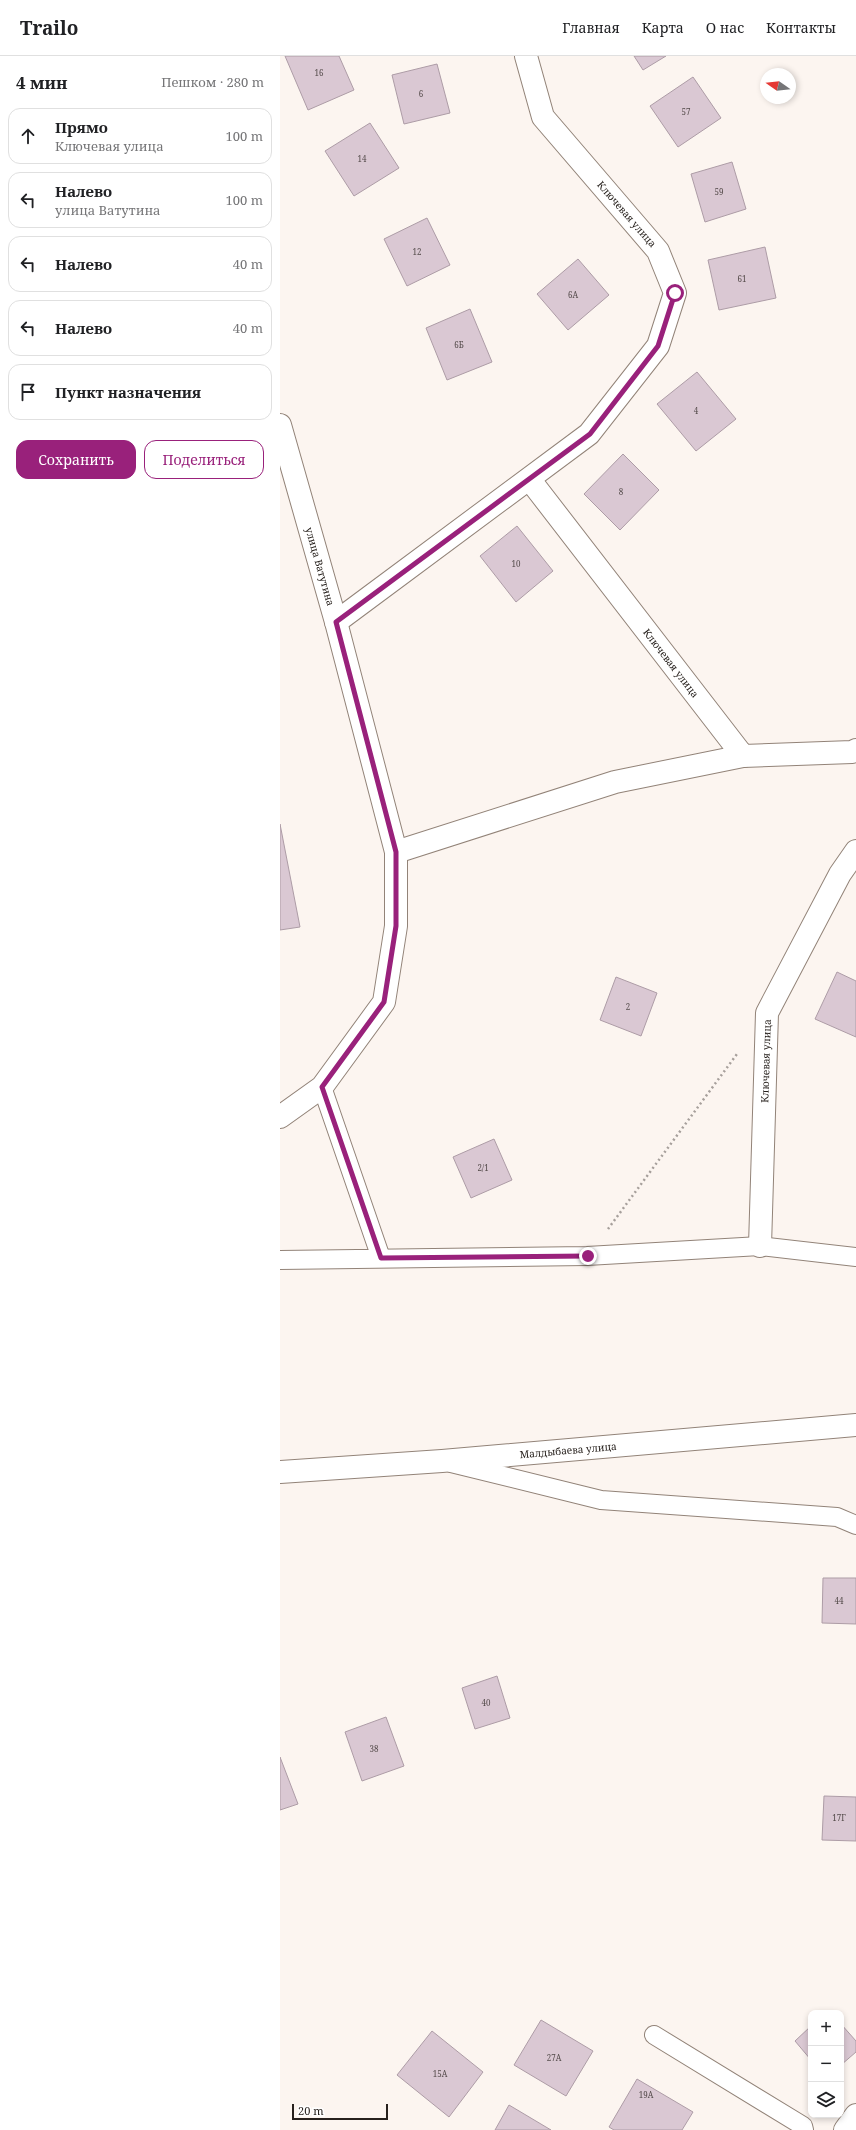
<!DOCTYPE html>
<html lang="ru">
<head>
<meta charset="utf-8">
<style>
  :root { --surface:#fff; --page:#f2f2f2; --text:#202124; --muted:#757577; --line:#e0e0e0; --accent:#99217b }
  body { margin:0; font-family:"Noto Serif",serif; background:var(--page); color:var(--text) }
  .controls { position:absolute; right:12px; bottom:12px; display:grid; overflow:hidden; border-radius:8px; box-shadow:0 2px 6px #0003 }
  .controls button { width:36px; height:36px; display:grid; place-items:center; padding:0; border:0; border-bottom:1px solid var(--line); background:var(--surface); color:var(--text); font:20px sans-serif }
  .compass { position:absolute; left:480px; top:12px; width:36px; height:36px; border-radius:50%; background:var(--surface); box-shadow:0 2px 6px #0003; rotate:284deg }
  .scale { position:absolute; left:12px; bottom:10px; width:96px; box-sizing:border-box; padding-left:4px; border:2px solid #27211d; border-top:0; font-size:11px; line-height:14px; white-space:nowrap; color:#27211d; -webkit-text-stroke:3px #fff; paint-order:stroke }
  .stop { position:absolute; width:12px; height:12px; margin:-9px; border:3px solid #99217b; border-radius:50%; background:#fff }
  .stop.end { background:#99217b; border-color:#fff; box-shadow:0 1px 4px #0008 }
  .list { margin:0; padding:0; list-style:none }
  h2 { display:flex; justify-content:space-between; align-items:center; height:52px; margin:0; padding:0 16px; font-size:17px }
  h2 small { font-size:13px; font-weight:400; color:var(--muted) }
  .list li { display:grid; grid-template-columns:26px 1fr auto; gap:12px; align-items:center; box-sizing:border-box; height:56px; margin:0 8px 8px; padding:0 8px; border:1px solid var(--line); border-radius:12px }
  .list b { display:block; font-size:15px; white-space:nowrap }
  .list p { margin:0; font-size:13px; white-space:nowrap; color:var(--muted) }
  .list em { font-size:13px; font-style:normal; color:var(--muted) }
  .actions { display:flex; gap:8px; padding:12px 16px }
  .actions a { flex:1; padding:9px 0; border:1px solid var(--accent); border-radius:12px; text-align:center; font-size:14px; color:var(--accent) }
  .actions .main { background:var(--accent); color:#fff }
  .icon { flex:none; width:22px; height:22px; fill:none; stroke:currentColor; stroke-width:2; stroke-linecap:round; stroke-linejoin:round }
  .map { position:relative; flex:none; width:576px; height:2074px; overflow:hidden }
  header { display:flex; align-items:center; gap:24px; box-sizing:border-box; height:56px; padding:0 20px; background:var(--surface); border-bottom:1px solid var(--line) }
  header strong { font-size:19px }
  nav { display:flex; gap:22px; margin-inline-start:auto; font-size:14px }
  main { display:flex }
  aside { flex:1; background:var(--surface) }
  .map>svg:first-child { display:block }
  .building { fill:#dac8d3; stroke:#ad9ca6 }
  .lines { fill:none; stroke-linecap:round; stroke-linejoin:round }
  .lane-casing { stroke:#928378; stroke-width:20 }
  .street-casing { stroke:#928378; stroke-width:24 }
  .secondary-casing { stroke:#928378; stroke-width:24 }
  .path { stroke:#a69f9b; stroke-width:2.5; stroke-dasharray:2 3; stroke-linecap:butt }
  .lane { stroke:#fff; stroke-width:18 }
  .street { stroke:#fff; stroke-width:22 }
  .secondary { stroke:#fff; stroke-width:22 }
  .route { stroke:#99217b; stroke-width:5 }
  .labels { text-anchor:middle; stroke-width:3.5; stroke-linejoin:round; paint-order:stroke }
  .number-label { font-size:8px; fill:#544b4a }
  .street-label { font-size:10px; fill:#27211d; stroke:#fff }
</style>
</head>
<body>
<header>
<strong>Trailo</strong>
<nav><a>Главная</a><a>Карта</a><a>О нас</a><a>Контакты</a></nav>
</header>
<main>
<aside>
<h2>4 мин<small>Пешком · 280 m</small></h2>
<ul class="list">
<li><svg class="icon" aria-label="ahead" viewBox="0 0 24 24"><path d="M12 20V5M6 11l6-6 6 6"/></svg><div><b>Прямо</b><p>Ключевая улица</p></div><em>100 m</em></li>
<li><svg class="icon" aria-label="left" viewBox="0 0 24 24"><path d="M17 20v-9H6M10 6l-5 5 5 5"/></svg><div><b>Налево</b><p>улица Ватутина</p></div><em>100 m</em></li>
<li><svg class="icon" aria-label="left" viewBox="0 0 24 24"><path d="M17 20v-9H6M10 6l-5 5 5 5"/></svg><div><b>Налево</b></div><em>40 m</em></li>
<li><svg class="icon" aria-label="left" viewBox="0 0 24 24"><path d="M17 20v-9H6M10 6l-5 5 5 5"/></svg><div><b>Налево</b></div><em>40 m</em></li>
<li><svg class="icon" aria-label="arrive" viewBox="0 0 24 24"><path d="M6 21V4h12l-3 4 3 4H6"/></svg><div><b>Пункт назначения</b></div></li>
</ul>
<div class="actions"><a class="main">Сохранить</a><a>Поделиться</a></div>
</aside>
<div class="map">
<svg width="576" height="2074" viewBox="0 0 576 2074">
  <rect width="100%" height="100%" fill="#fcf5f0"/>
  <path class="building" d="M5 0H59L74 34 28 54Z
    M354 0H386L363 14Z
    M157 8 170 57 124 68 112 19Z
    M413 21 441 62 398 91 370 50Z
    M90 67 119 112 74 140 45 95Z
    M452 106 466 153 425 166 411 118Z
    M147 162 170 209 127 230 104 183Z
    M485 191 496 242 439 254 428 204Z
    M298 203 329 239 288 274 257 238Z
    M190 253 212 306 167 324 146 272Z
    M417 316 456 363 416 395 377 348Z
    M343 398 379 434 340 474 304 438Z
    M237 470 273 515 236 546 200 500Z
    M0 768 20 871 0 874Z
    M557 916 576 925V981L535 963Z
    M336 921 377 937 361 980 320 964Z
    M214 1083 232 1124 191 1142 173 1101Z
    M543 1522H576V1568L542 1567Z
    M217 1620 230 1662 195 1673 182 1632Z
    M106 1661 124 1710 82 1725 65 1676Z
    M0 1701 18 1748 0 1754Z
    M544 1740 576 1741V1785L542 1784Z
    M261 1964 313 1995 286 2040 234 2009Z
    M561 1968 576 1985V1996L561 2009Z
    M531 1970V2004L515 1985Z
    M152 1975 203 2016 169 2061 117 2019Z
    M357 2023 413 2056 402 2074H334L329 2071Z
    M229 2049 271 2074H215Z"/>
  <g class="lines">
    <g class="lane-casing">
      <path id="lane" d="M42 1031 101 1202
        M0 1204 307 1200 480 1190 576 1201
        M171 1407 321 1444 557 1461 576 1469
        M374 1979 523 2070 524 2074"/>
    </g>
    <g class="street-casing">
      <g id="street">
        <path id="s1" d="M0 369 56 566 116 796V870L104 946 42 1031 0 1061"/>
        <path id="s2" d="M250 424 463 700 572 696 576 694"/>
        <path d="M56 566 309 378 378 290 395 237 378 195 263 61 246 0"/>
        <path d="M116 796 335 726 463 700"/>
        <path id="s3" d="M480 1190 487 957 560 818 576 795"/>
        <path d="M565 2074 576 2059"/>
      </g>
    </g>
    <g class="secondary-casing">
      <g id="secondary">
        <path id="s4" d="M0 1416 162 1405 576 1369"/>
      </g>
    </g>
    <path class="path" d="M328 1173 457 998"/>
    <use href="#lane" class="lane"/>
    <use href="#street" class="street"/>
    <use href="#secondary" class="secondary"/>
  </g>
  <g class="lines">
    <path class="route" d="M308 1200 101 1202 42 1031 104 946 116 870V796L56 566 310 378 378 290 395 237"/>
  </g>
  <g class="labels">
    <g class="number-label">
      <text x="39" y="20">16</text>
      <text x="141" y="41">6</text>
      <text x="406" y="59">57</text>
      <text x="82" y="106">14</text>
      <text x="439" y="139">59</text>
      <text x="137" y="199">12</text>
      <text x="462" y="226">61</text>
      <text x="293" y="242">6А</text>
      <text x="179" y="292">6Б</text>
      <text x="416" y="358">4</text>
      <text x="341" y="439">8</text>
      <text x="236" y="511">10</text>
      <text x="348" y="954">2</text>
      <text x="203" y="1115">2/1</text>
      <text x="559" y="1548">44</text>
      <text x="206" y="1650">40</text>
      <text x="94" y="1696">38</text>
      <text x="559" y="1765">17Г</text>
      <text x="274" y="2005">27А</text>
      <text x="160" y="2021">15А</text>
      <text x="366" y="2042">19А</text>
    </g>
    <g class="street-label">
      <text transform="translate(347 158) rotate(49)" y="4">Ключевая улица</text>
      <text dy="4" stroke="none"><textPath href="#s1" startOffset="147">улица Ватутина</textPath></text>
      <text dy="4" stroke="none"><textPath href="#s2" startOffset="231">Ключевая улица</textPath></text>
      <text dy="4" stroke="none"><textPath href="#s3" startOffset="185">Ключевая улица</textPath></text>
      <text dy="4" stroke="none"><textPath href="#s4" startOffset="289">Малдыбаева улица</textPath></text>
    </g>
  </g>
</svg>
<div class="controls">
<button>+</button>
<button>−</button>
<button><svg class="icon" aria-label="layers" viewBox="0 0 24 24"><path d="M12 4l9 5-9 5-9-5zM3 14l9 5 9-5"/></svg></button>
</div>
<svg class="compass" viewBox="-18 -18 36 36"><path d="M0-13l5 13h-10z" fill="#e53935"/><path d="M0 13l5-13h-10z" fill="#757577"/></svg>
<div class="scale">20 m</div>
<div class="stop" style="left:395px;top:237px"></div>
<div class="stop end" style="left:308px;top:1200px"></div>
</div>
</main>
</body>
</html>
